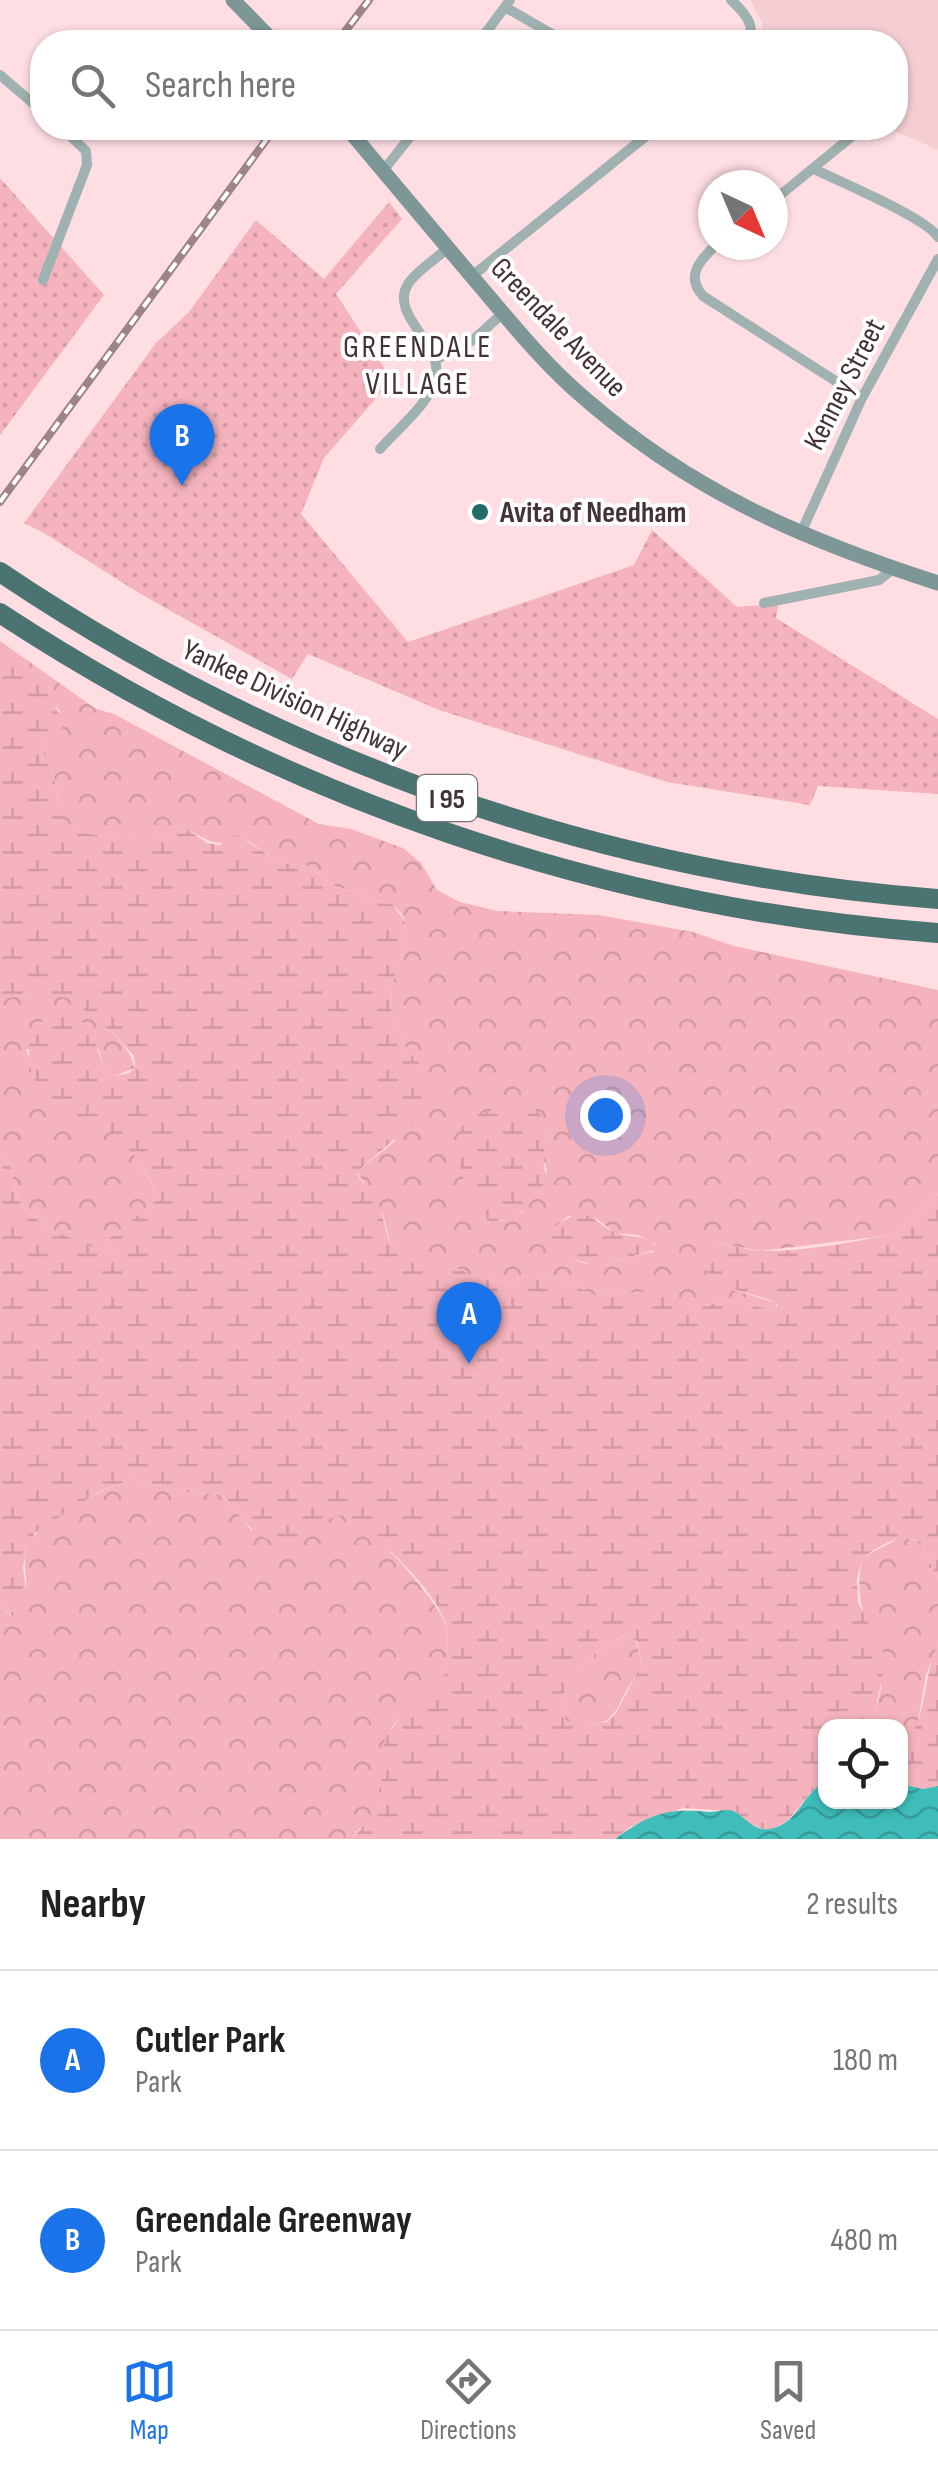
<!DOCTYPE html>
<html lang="en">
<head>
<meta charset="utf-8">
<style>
  :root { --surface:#fff; --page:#f6f6f6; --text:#202124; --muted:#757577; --line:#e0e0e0; --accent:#1a73e8 }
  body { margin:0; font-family:"Sofia Sans Condensed",sans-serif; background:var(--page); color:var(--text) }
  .controls { position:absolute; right:30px; bottom:30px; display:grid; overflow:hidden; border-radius:20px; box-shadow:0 2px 8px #0004 }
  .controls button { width:90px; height:90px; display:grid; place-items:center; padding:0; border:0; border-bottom:2px solid var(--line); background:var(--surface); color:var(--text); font:50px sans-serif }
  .compass { position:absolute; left:698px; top:170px; width:90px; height:90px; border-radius:50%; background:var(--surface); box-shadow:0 2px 8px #0004; rotate:136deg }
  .you { position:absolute; left:605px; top:1115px; width:35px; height:35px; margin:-25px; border:8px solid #fff; border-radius:50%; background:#1a73e8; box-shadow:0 0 0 15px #1a73e833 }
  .badge { display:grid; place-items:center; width:65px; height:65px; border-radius:50%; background:var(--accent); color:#fff; font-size:32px; font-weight:700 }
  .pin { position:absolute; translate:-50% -82px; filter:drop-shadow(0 2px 5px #0008) }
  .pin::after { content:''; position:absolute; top:52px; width:35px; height:30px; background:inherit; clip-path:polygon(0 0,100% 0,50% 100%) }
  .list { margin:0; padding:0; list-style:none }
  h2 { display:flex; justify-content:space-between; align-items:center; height:130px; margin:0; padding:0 40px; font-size:42px }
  h2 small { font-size:32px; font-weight:400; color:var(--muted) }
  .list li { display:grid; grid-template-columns:65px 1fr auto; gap:30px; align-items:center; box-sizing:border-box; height:180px; padding:0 40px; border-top:2px solid var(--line) }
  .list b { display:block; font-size:38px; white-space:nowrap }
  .list p { margin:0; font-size:32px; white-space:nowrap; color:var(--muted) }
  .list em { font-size:32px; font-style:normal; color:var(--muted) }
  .icon { flex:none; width:55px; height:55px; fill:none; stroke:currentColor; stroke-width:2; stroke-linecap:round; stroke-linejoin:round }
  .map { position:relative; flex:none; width:938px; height:1839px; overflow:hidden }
  .search { position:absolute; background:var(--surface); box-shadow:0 2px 8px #0004; left:30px; right:30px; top:30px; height:110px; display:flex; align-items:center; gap:25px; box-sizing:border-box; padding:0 35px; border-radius:40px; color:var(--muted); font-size:38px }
  .sheet { height:490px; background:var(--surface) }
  nav { display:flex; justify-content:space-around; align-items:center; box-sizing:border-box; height:140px; border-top:2px solid var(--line); background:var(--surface); font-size:28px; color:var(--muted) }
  nav a { display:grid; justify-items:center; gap:5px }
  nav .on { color:var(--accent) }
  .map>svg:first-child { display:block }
  .built { fill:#f4ced3 }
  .green { fill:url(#green-dots) }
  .forest { fill:url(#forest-crowns); fill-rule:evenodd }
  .wetland { fill:url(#wetland-marsh); fill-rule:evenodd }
  .water { fill:url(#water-waves) }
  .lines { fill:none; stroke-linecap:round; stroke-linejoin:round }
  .street { stroke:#9fb1b0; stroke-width:10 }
  .secondary { stroke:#7c9795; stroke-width:15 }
  .highway { stroke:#4b7371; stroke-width:20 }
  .rail-casing { stroke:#9c8487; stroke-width:8 }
  .rail { stroke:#fff; stroke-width:4; stroke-dasharray:11; stroke-linecap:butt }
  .poi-dot { fill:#216c6a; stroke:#fff; stroke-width:4 }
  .labels { text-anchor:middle; stroke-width:8; stroke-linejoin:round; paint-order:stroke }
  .shield { fill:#fff; stroke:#7b7072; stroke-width:2.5 }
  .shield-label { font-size:28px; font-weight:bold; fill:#433336 }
  .street-label { font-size:30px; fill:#433336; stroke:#fff }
  .poi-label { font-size:30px; font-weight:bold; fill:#433336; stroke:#fff; text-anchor:start }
  .neighbourhood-label { font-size:32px; letter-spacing:2.5px; fill:#433336; stroke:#fff }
</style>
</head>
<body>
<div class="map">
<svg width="938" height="1839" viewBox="0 0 938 1839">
  <defs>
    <pattern id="green-dots" width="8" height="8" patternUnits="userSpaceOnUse" patternTransform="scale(2.5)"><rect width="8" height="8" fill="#f5b3bd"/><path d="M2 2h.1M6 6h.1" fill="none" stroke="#d39aa3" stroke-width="1.8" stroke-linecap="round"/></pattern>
    <pattern id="forest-crowns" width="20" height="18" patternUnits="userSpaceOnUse" patternTransform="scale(2.5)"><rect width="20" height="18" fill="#f5b3bd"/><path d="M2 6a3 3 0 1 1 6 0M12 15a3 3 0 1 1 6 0" fill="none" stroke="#d39aa3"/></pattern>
    <pattern id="wetland-marsh" width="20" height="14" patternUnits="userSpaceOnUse" patternTransform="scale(2.5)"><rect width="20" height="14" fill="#f5b3bd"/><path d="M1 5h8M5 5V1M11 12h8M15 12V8" fill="none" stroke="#d39aa3"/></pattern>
    <pattern id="water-waves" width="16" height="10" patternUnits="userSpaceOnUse" patternTransform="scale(2.5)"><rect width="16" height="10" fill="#3ebdba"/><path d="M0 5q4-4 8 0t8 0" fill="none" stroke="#369a98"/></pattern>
  </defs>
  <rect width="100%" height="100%" fill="#fedee2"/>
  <path class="built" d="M750 0H938V150L888 128H896V42H762V22Z"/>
  <path class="green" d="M0 178 104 295 0 435Z
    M389 202 402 219 336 294 392 380 324 458 301 514 408 642 634 565 652 530 737 607 778 604 776 618 938 719V794L818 786 810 805 667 782 439 710 308 654 292 679 139 593 44 533 24 523 156 343 189 312 256 220 324 279Z"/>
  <path class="forest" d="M0 641 96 709 114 714 319 824 351 829 403 848 421 863 437 890 460 902 498 911 599 915 693 932 734 946 938 990V1194L898 1232 885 1236 760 1251 719 1243 733 1290 776 1303V1308L768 1310 738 1301 694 1306 640 1292 596 1296 562 1279 538 1274H530L510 1282 477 1278 460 1269 421 1267 390 1243 383 1214 357 1172 394 1142 422 1066 407 1050 391 1015 392 985 401 958 405 922 401 913 393 905 332 885 309 866 280 863 246 839C215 846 215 844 188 830 158 836 86 846 64 820 55 809 58 794 55 781 52 768 44 758 41 745L48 738 60 711 36 682 0 658ZM551 1126 543 1157 547 1171 522 1212 500 1222ZM568 1216 597 1219 615 1233 638 1235 656 1245 654 1252C603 1260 587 1283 547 1234Z
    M33 992C45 992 61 992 72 999 90 1010 134 1048 134 1068L115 1076 103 1069 99 1049H26L36 1081 77 1126C88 1125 101 1124 111 1130 128 1142 152 1179 158 1199L106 1241 114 1250 111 1253C82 1244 37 1228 20 1201 8 1183 19 1172 0 1150V1000Z
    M132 1479 178 1491 222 1495 251 1530C267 1530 291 1535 306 1530 318 1526 328 1514 342 1515 364 1516 440 1602 446 1626 450 1641 446 1658 446 1673L393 1725C377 1752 388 1775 381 1803 378 1816 358 1826 352 1839H0V1605L11 1616C15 1609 21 1602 24 1595 30 1581 21 1564 27 1548 37 1519 103 1489 132 1479Z
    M902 1537 921 1542 938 1579V1645L926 1675 917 1726 908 1741 901 1744 900 1726H872C873 1711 883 1694 881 1680 875 1634 850 1604 863 1557Z
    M625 1636 636 1641 642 1664C636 1677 627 1688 621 1701 608 1729 594 1725 565 1721L560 1697 595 1653Z"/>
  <path class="wetland" d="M0 658C29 672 59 695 62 728L56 736 48 738 41 745C44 758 53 768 55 782 58 795 55 809 65 820 86 846 158 836 188 830L207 843 220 845 234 835 240 836 280 863 309 866 332 885 393 905 405 922 401 958 392 985 391 1015 407 1050 422 1066 425 1083 415 1121 357 1172C361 1185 371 1189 377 1200 384 1214 384 1229 390 1243L421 1266 460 1269 477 1278 510 1282 530 1274H538L562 1279 596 1296 640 1292 662 1294 694 1306 738 1301 769 1310 778 1306 776 1303C749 1289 703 1293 701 1252 717 1235 739 1250 760 1251 801 1252 845 1243 885 1236L898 1232 938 1194V1579L921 1542C899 1532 882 1545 863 1557L857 1578 858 1602 886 1659 872 1726H826L825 1782C801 1794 796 1826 766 1830L744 1822 732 1811 683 1808 630 1827 615 1839H352L381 1804 382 1753 386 1736 409 1706 446 1673C446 1657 450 1640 446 1625 437 1591 375 1533 345 1515 323 1517 312 1531 294 1539 261 1553 240 1514 222 1495L178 1491 132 1479 98 1492 35 1533 26 1549 23 1567 26 1592 20 1609 12 1616 0 1605V1150C19 1171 8 1181 19 1200 36 1228 78 1241 107 1252L114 1250 106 1241 158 1199C151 1175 133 1152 115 1135 100 1120 79 1132 65 1121 30 1093 5 1025 65 1010 89 1020 98 1046 103 1069L115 1076 130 1073 135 1066 134 1056 113 1033 71 999 33 992 0 1000ZM624 1636 637 1641 642 1664 616 1713 607 1722 593 1724 566 1721 560 1698 595 1653Z
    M519 1107 535 1109 551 1126 543 1157 546 1180C533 1202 518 1224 489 1221 475 1208 468 1192 462 1174 447 1120 470 1111 519 1107Z
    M582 1214C595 1217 600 1225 612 1231 630 1240 642 1231 659 1249L596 1266 565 1256 546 1244 547 1234C559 1223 567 1216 582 1214Z
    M938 1645V1786L923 1789 901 1784 900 1744C927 1733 923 1671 938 1645Z"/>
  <path class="water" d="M825 1782 826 1802H900L901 1784 923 1789 938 1786V1839H615C650 1814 666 1808 709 1812 717 1812 726 1808 733 1811 747 1818 755 1834 774 1828 799 1821 804 1792 825 1782Z"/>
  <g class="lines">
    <path class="street" d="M731 0C744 12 756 25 749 42
      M505 7 566 42
      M479 42 510 0
      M0 75 42 111
      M814 169C840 182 925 217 938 237
      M383 171 417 128
      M773 201 862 128
      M716 245C700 260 685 276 703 296L862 398
      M472 276 656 128
      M43 280 87 165 86 151 62 128
      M435 360 473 340 503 313
      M380 449C397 429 431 403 436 376 442 343 389 315 408 284 417 270 436 259 448 248
      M800 535 862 398 938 259
      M764 603 879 580 893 569"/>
    <path class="secondary" d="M233 0 274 42
      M347 128C389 178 432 229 474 279 509 320 542 362 583 397 692 492 802 539 938 583"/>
    <path class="highway" d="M0 572C279 760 602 874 938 899
      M0 613C280 797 603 909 938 933"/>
    <g class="rail-casing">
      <path id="rail" d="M337 42 369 0
        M0 502 275 128"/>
    </g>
    <use href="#rail" class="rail"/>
  </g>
  <circle class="poi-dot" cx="480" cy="512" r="10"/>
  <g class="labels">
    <rect class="shield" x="417" y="775" width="60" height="46" rx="8"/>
    <g class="shield-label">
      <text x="447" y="808">I 95</text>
    </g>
    <g class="street-label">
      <text transform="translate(559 327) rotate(46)" y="10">Greendale Avenue</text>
      <text transform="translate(844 384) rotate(-63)" y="10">Kenney Street</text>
      <text transform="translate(295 699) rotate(25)" y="10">Yankee Division Highway</text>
    </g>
    <g class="poi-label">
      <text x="500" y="522">Avita of Needham</text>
    </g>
    <g class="neighbourhood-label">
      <text x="418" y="357">GREENDALE<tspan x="418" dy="37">VILLAGE</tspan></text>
    </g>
  </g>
</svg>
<div class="controls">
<button><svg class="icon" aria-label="locate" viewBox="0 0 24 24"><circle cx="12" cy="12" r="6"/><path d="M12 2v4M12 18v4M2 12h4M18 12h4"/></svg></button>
</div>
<svg class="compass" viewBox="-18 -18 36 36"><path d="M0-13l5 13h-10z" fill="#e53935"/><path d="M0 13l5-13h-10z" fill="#757577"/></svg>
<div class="you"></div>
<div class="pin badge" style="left:469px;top:1364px">A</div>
<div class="pin badge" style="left:182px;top:486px">B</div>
<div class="search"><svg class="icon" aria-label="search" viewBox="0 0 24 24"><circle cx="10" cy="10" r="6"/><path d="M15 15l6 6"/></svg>Search here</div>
</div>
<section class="sheet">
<h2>Nearby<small>2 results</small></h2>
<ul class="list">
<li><span class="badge">A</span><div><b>Cutler Park</b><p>Park</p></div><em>180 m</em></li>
<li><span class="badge">B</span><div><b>Greendale Greenway</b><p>Park</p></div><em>480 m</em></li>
</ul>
</section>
<nav>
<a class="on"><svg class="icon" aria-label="map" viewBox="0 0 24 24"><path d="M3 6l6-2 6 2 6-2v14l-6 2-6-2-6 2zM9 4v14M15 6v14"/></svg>Map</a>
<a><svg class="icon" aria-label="directions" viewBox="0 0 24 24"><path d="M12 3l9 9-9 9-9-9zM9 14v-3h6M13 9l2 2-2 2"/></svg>Directions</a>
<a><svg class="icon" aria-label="saved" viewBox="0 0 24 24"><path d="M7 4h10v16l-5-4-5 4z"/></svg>Saved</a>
</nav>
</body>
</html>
